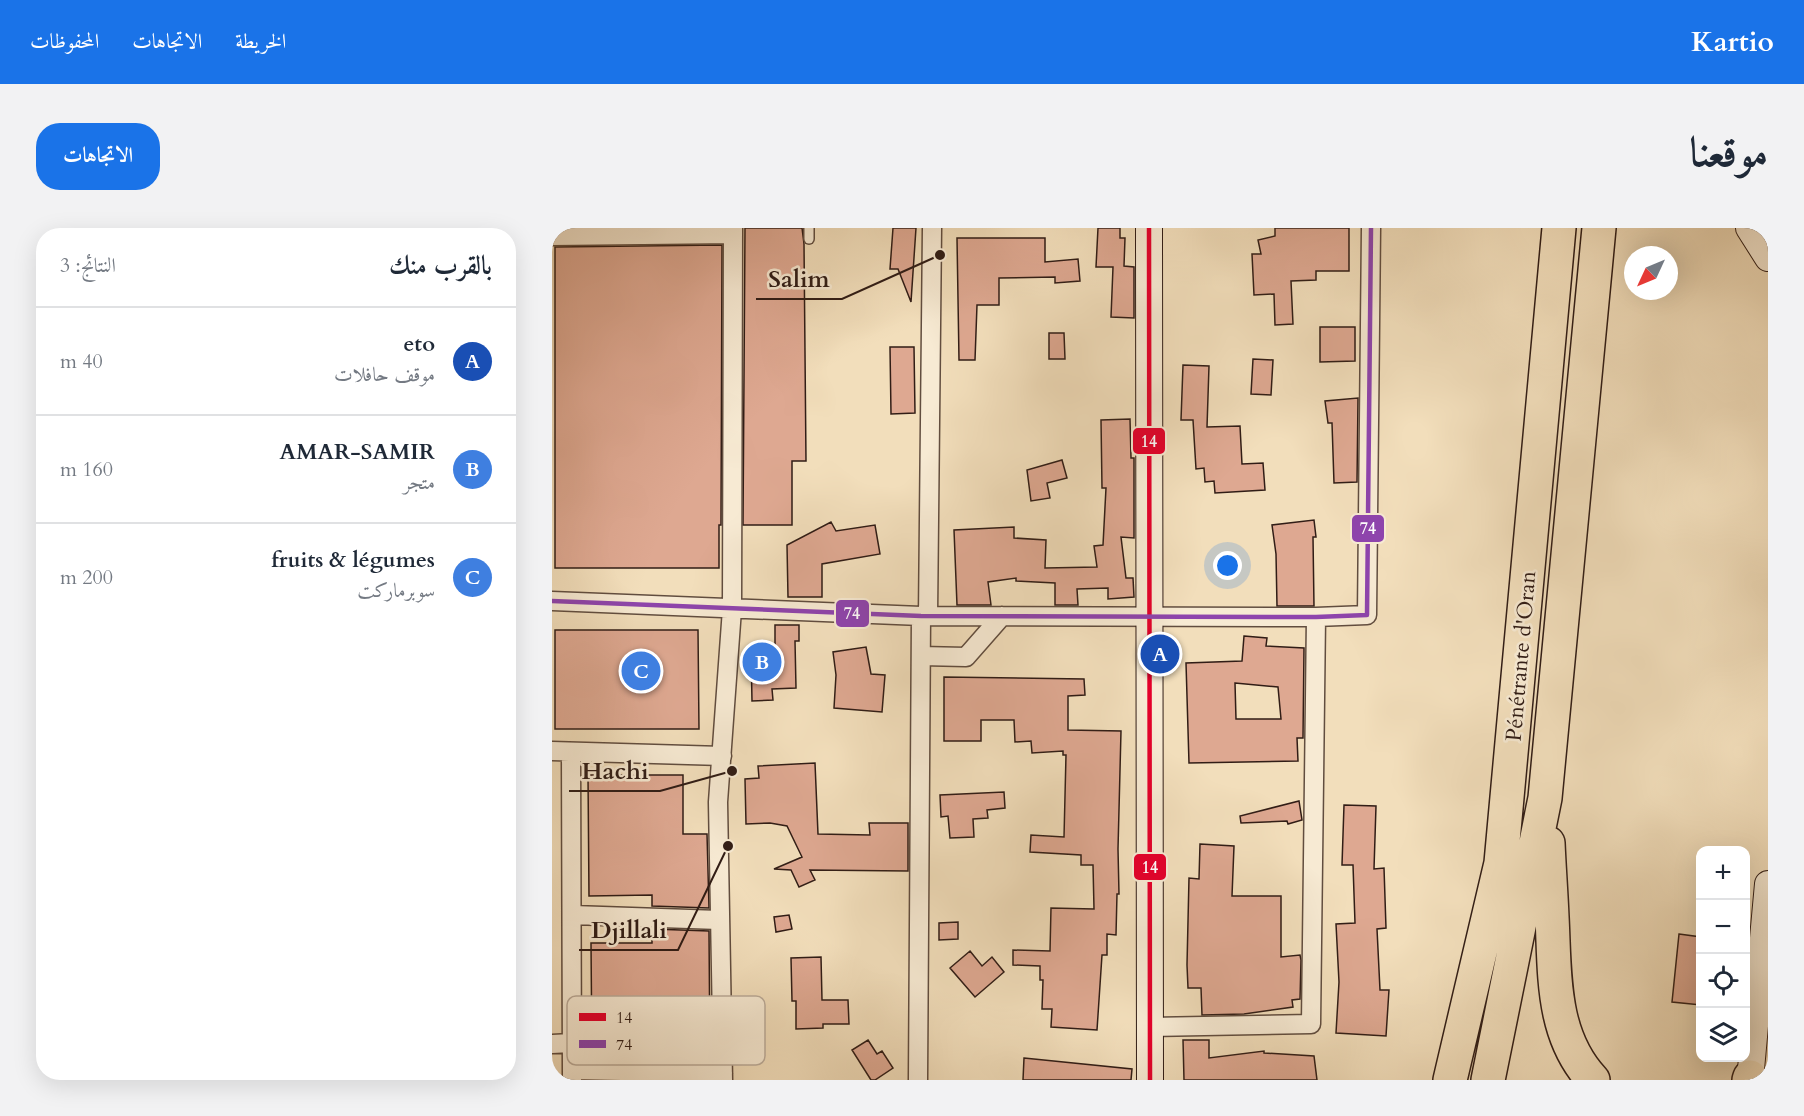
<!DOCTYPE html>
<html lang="ar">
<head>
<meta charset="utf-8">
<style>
  :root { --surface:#fff; --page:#f2f2f3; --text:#1f2937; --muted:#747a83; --line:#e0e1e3; --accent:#1a73e8 }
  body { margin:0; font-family:Cardo,Amiri,serif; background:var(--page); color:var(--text); direction:rtl }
  .controls { position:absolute; right:18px; bottom:18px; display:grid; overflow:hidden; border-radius:12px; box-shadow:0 6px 24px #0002 }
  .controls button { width:54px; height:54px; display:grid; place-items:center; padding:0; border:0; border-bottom:2px solid var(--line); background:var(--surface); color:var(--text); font:30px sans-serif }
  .compass { position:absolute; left:1072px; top:18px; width:54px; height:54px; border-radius:50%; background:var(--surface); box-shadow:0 6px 24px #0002; rotate:226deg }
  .you { position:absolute; left:676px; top:338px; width:21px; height:21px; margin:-15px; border:4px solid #fff; border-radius:50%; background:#1a73e8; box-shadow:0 0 0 9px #1a73e833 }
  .badge { display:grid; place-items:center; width:39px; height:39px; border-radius:50%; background:var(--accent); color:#fff; font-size:20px; font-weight:700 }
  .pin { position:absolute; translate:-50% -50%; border:3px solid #fff; box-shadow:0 2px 6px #0006 }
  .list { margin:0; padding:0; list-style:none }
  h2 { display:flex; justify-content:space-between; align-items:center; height:78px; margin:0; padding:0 24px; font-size:26px }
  h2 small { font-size:20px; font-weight:400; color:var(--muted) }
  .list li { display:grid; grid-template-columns:39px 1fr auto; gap:18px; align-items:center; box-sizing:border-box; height:108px; padding:0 24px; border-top:2px solid var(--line) }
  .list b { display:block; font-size:22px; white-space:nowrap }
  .list p { margin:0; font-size:20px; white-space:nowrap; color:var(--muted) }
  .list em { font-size:20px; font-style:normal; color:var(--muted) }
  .icon { flex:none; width:33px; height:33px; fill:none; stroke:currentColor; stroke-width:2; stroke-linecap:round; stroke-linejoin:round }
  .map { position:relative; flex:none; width:1216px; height:852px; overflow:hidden; direction:ltr; border-radius:24px }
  header { display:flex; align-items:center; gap:36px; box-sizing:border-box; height:84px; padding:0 30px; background:var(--accent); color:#fff }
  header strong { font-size:28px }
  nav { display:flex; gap:33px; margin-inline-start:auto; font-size:21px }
  .intro { display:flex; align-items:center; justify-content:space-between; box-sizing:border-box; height:144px; padding:0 36px }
  h1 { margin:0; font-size:42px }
  .button { padding:15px 27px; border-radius:24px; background:var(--accent); color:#fff; font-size:21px; font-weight:700 }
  main { display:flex; gap:36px; padding:0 36px }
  aside { flex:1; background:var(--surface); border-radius:24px; box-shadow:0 6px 24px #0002 }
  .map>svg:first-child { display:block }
  .building { fill:#dea891; stroke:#311d16; stroke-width:1.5; fill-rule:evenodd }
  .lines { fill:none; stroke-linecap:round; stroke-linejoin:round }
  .lane-casing { stroke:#614d3f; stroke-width:12 }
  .street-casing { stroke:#614d3f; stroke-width:21 }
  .secondary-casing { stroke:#311d16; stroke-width:28 }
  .highway-casing { stroke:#311d16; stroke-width:36 }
  .lane { stroke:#f7ead3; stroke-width:9 }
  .street { stroke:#f7ead3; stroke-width:18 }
  .secondary { stroke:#f7ead3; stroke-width:26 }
  .highway { stroke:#f2debb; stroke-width:33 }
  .bus-1-casing { stroke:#f7ead3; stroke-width:9 }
  .bus-2-casing { stroke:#f7ead3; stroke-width:9 }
  .bus-1 { stroke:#e4002b; stroke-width:4.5 }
  .bus-2 { stroke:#8e44ad; stroke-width:4.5 }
  .labels { text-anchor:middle; stroke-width:5; stroke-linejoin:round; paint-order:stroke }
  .street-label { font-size:22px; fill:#311d16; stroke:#f7ead3 }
  .key { fill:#f7ead3; stroke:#bcac9a; stroke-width:1.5 }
  .key-label { font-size:16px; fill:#311d16 }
  .leader { fill:none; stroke:#311d16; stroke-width:2 }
  .callout-dot { fill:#311d16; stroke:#f7ead3; stroke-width:2 }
  .callout-label { font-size:24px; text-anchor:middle; font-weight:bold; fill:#311d16; stroke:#f7ead3; stroke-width:5; stroke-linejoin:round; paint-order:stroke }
  .line-badge { stroke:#f7ead3; stroke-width:2 }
  .badge-label { font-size:16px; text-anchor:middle; font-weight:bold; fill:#fff }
</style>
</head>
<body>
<header>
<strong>Kartio</strong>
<nav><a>الخريطة</a><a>الاتجاهات</a><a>المحفوظات</a></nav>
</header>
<div class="intro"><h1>موقعنا</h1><a class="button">الاتجاهات</a></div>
<main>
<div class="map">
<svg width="1216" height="852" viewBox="0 0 1216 852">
  <rect width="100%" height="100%" fill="#f2debb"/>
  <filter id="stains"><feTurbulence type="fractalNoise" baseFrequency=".00333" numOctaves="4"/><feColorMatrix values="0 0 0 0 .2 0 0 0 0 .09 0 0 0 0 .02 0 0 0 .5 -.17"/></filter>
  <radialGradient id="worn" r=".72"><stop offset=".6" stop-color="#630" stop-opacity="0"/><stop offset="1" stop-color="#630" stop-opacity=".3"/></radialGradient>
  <path class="building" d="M193 0H250L252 16 254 233H240V297H191Z
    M341 0H364L359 74 346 41H338Z
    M546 0H568V10H573L572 38 582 39V90L559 89 561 39H544Z
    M723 0H797V43H764V52L739 53 741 96 723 97 722 66 702 67 700 26H709L706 12 723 8Z
    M405 10H493V34L526 31 528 53 503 55V49L447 50V77H425L423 132H407Z
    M170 17 169 297H167V340H3V19Z
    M768 99H803V133L768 134Z
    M497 105H512L513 131H497Z
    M338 119H362L363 185 339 186Z
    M701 131 721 132 719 167 699 166Z
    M631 137 657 138 655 199 688 198 690 236 711 235 713 262 663 265 662 253 653 254 652 240 644 241 641 192H629Z
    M806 170 805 254 782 255 780 195H776L773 173Z
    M578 191 579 230H582V310L569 309 574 350H581L582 369 556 371V360L525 361 526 377H503V355L464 353V350L436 354 439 377H405L402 302 462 299V310L494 312 493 340 545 339 542 318 551 317 554 260H550L549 192Z
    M510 232 515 250 495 255 498 270 479 273 475 242Z
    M762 292 764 309H761L762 378H725L724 326 720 297Z
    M279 294 284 303 323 297 328 326 270 336V369H236L235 317Z
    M223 397H247V413H243L244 460 220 461 221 472 200 473 199 422 223 421Z
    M3 402H146L147 501H3Z
    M692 408 715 410 714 418 752 420 751 510H745L746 533 637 535 634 435 690 433ZM683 455 726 459 729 491H684Z
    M314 419 319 446 333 447 330 484 282 480 284 447 281 424Z
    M392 449 532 451 533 467 516 468V502L569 503 566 621 567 666H565L564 707 555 706V727H550L545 802 499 799 500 781H490L491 752H488V738L461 737V722L498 723 499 680 542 681 541 637H529V627L478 624 479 607 512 609 514 527H511V523L480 525 479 513 463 514 462 492H429V513H392Z
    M263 535 266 606 318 607 317 595H356V643L258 642 263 652 247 659 239 642 222 641 250 629 235 598 218 595 194 596 193 551 207 550 206 538Z
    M36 547H131V606H155L157 680 100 678V667L37 668Z
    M452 564 453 580 435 582 436 590 421 591 422 609 398 610 396 588 389 589 388 567Z
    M747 573 750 592 736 596 735 593 689 595 688 588Z
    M792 577 824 578 822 641 832 640 834 700 825 701 828 762H837L834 808 784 805 787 754 784 696 803 695 801 637H790Z
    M648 616 682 618 680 668H729V729L748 727 749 732 748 771 740 772 741 779 692 786 650 787 649 760H636L635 737 637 650 647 651Z
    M237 687 240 701 224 704 222 689Z
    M406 694V711L387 712V695Z
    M100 701 157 703 158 833 40 831 39 715H100Z
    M1127 706 1149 709V777L1120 774Z
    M418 723 430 738 440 729 452 744 423 769 398 740Z
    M269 729 270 772H296L297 796H271V800L244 801V773H240L239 730Z
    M316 812 325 826 330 823 341 840 323 852H319L300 822Z
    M631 812H657V830L712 823V825L762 828 765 852H632Z
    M472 830 580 841 579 852H471Z"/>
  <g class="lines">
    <g class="lane-casing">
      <path id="lane" d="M257 0V11"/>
    </g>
    <g class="street-casing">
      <path id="street" d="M0 8 181 6
        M0 373 369 388 764 389 815 387 819 0
        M376 388 380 0
        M369 428 414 429 450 388
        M0 523 170 528
        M19 524 20 852
        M21 687 167 692
        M598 799 759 796 764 389
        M0 816 19 815
        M20 842 171 845
        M171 852 166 574 180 381 181 0
        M366 852 369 388"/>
    </g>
    <g class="secondary-casing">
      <path id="secondary" d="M597 0 598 852
        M1197 0 1216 30
        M1198 852 1216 656"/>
    </g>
    <g class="highway-casing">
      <path id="highway" d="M996 615C997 639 999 664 1000 689 1003 746 999 807 1041 852
        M898 852 949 635 1007 0
        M936 852 993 570 1047 0
        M1197 852 1198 849"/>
    </g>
    <use href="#lane" class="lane"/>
    <use href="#street" class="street"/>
    <use href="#secondary" class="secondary"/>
    <use href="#highway" class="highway"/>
    <g class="bus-1-casing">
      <path id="bus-1" d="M597 0 598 852"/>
    </g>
    <g class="bus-2-casing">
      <path id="bus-2" d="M0 373 369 388 764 389 815 387 819 0"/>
    </g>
    <use href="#bus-1" class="bus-1"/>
    <use href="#bus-2" class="bus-2"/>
  </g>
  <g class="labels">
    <g class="street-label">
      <text transform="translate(968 428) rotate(-85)" y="8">Pénétrante d'Oran</text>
    </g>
  </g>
  <rect x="15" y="768" width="198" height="69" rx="9" class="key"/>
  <rect x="27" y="785" width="27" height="8" fill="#e4002b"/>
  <rect x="27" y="812" width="27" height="8" fill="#8e44ad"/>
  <g class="key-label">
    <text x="64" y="795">14</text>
    <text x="64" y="822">74</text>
  </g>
  <path class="leader" d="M388 27L290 71H204M180 543L108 563H17M176 618L126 722H27"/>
  <g class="callout-dot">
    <circle cx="388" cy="27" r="6"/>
    <circle cx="180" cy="543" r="6"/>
    <circle cx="176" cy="618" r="6"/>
  </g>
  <g class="callout-label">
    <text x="247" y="59">Salim</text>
    <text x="63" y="551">Hachi</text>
    <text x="77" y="710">Djillali</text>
  </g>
  <g class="line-badge">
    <rect x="580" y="199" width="34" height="28" rx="6" fill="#e4002b"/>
    <rect x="799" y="286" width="34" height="29" rx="6" fill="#8e44ad"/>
    <rect x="283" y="371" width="35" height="29" rx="6" fill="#8e44ad"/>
    <rect x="581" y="625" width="34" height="28" rx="6" fill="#e4002b"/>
  </g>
  <g class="badge-label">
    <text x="597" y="219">14</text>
    <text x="816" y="306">74</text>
    <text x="300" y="391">74</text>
    <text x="598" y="645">14</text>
  </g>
  <rect width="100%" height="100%" filter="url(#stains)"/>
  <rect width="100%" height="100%" fill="url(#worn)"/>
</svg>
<div class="controls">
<button>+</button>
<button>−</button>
<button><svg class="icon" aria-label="locate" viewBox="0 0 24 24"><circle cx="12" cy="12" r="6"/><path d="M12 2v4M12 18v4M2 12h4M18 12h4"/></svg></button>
<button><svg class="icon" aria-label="layers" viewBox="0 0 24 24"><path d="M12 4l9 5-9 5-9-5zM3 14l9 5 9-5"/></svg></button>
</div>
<svg class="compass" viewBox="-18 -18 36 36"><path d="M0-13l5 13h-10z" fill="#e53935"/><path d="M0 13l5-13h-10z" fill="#747a83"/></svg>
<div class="you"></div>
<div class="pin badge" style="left:608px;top:426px;background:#1a4fb4">A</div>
<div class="pin badge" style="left:210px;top:434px;background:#3f7fe0">B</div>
<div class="pin badge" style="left:89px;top:443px;background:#3f7fe0">C</div>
</div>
<aside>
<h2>بالقرب منك<small>النتائج: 3</small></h2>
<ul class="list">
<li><span class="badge" style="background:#1a4fb4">A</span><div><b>eto</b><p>موقف حافلات</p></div><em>40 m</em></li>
<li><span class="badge" style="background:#3f7fe0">B</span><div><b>AMAR-SAMIR</b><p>متجر</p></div><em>160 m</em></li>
<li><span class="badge" style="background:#3f7fe0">C</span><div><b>fruits &amp; légumes</b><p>سوبرماركت</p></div><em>200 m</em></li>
</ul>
</aside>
</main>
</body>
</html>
